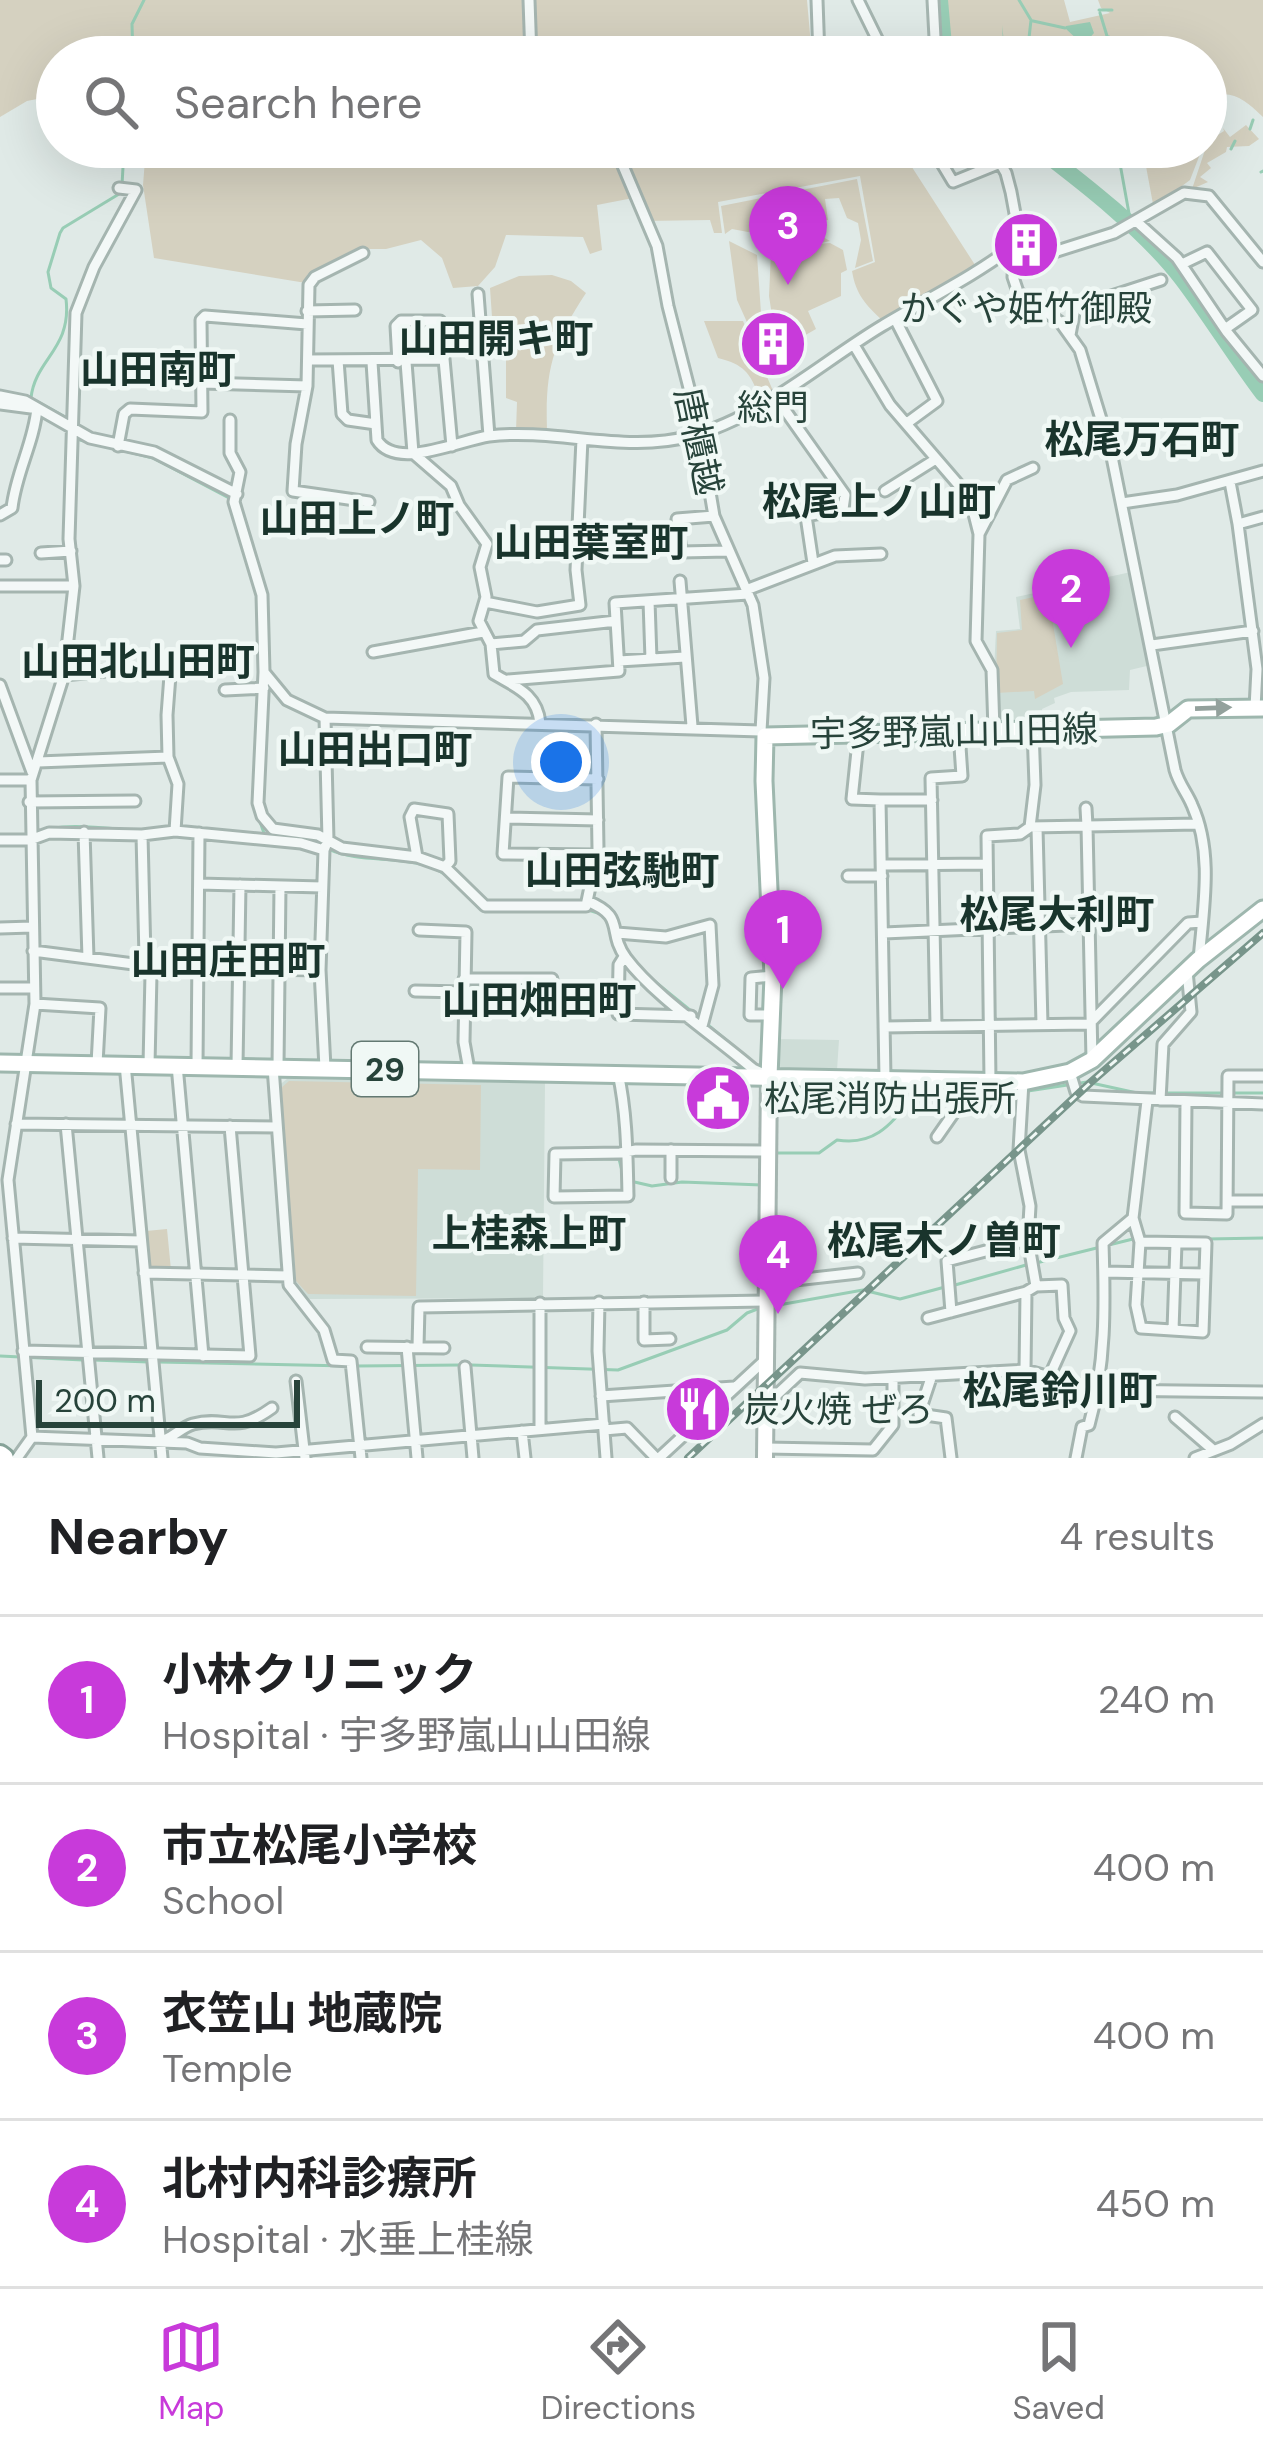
<!DOCTYPE html>
<html lang="en">
<head>
<meta charset="utf-8">
<style>
  :root { --surface:#fff; --page:#f6f6f6; --text:#202124; --muted:#757577; --line:#e0e0e0; --accent:#c83ada }
  body { margin:0; font-family:"DM Sans","Noto Sans JP",sans-serif; background:var(--page); color:var(--text) }
  .scale { position:absolute; left:36px; bottom:30px; width:264px; box-sizing:border-box; padding-left:12px; border:6px solid #27433a; border-top:0; font-size:33px; line-height:42px; white-space:nowrap; color:#27433a; -webkit-text-stroke:9px #f0f8f5; paint-order:stroke }
  .you { position:absolute; left:561px; top:762px; width:42px; height:42px; margin:-30px; border:9px solid #fff; border-radius:50%; background:#1a73e8; box-shadow:0 0 0 18px #1a73e833 }
  .badge { display:grid; place-items:center; width:78px; height:78px; border-radius:50%; background:var(--accent); color:#fff; font-size:39px; font-weight:700 }
  .pin { position:absolute; translate:-50% -99px; filter:drop-shadow(0 3px 6px #0008) }
  .pin::after { content:''; position:absolute; top:63px; width:42px; height:36px; background:inherit; clip-path:polygon(0 0,100% 0,50% 100%) }
  .list { margin:0; padding:0; list-style:none }
  h2 { display:flex; justify-content:space-between; align-items:center; height:156px; margin:0; padding:0 48px; font-size:51px }
  h2 small { font-size:39px; font-weight:400; color:var(--muted) }
  .list li { display:grid; grid-template-columns:78px 1fr auto; gap:36px; align-items:center; box-sizing:border-box; height:168px; padding:0 48px; border-top:3px solid var(--line) }
  .list b { display:block; font-size:45px; white-space:nowrap }
  .list p { margin:0; font-size:39px; white-space:nowrap; color:var(--muted) }
  .list em { font-size:39px; font-style:normal; color:var(--muted) }
  .icon { flex:none; width:66px; height:66px; fill:none; stroke:currentColor; stroke-width:2; stroke-linecap:round; stroke-linejoin:round }
  .map { position:relative; flex:none; width:1263px; height:1458px; overflow:hidden }
  .search { position:absolute; background:var(--surface); box-shadow:0 12px 48px #0002; left:36px; right:36px; top:36px; height:132px; display:flex; align-items:center; gap:30px; box-sizing:border-box; padding:0 42px; border-radius:66px; color:var(--muted); font-size:45px }
  .sheet { height:828px; background:var(--surface) }
  nav { display:flex; justify-content:space-around; align-items:center; box-sizing:border-box; height:168px; border-top:3px solid var(--line); background:var(--surface); font-size:33px; color:var(--muted) }
  nav a { display:grid; justify-items:center; gap:6px }
  nav .on { color:var(--accent) }
  .map>svg:first-child { display:block }
  .built { fill:#ceddd7 }
  .green { fill:#d5d1c0 }
  .water { fill:#98cdb5 }
  .lines { fill:none; stroke-linecap:round; stroke-linejoin:round }
  .stream { stroke:#98cdb5; stroke-width:3 }
  .river { stroke:#98cdb5; stroke-width:16 }
  .street-casing { stroke:#a5b5b0; stroke-width:15 }
  .secondary-casing { stroke:#a5b5b0; stroke-width:20 }
  .primary-casing { stroke:#9eb7ae; stroke-width:21 }
  .highway-casing { stroke:#86a298; stroke-width:24 }
  .street { stroke:#f3f8f7; stroke-width:9 }
  .secondary { stroke:#fff; stroke-width:14 }
  .primary { stroke:#fff; stroke-width:15 }
  .highway { stroke:#fff; stroke-width:18 }
  .rail-casing { stroke:#78958b; stroke-width:8 }
  .rail { stroke:#f0f8f5; stroke-width:3; stroke-dasharray:9; stroke-linecap:butt }
  .oneway { fill:#93a19c }
  .labels { text-anchor:middle; stroke-width:9; stroke-linejoin:round; paint-order:stroke }
  .shield { fill:#f0f8f5; stroke:#637972; stroke-width:3 }
  .shield-label { font-size:33px; font-weight:bold; fill:#27433a }
  .poi-label { font-size:36px; fill:#27433a; stroke:#f0f8f5 }
  .street-label { font-size:36px; fill:#27433a; stroke:#f0f8f5 }
  .neighbourhood-label { font-size:39px; font-weight:bold; fill:#19342c; stroke:#f0f8f5 }
</style>
</head>
<body>
<div class="map">
<svg width="1263" height="1458" viewBox="0 0 1263 1458">
  <rect width="100%" height="100%" fill="#e0eae7"/>
  <path class="built" d="M1131 572 1151 665 1130 670 1129 690 1071 692 1054 698 1055 703 1042 709 1044 723 998 726 994 670 996 631 1020 629 1016 597Z
    M776 1039 839 1040 837 1070H783L776 1062Z
    M287 1079 545 1083 543 1298 307 1299 294 1285 278 1086Z"/>
  <path class="green" d="M0 0H807L812 57H57V95L27 101 0 117Z
    M945 0H1064L1070 22 1110 13 1101 8 1098 0H1263V117C1244 99 1232 88 1206 98V57H950Z
    M1246 125 1259 139 1249 146 1227 147 1226 152 1207 163 1211 168 1200 177 1208 182 1192 189 1208 141 1224 131 1223 128 1230 137Z
    M146 147H793L797 168 850 163 849 147H899L977 268 883 321C866 305 856 295 852 271L875 262 860 176 718 202 722 233H714L710 220 644 221 633 198 597 205 602 250 590 254 583 237 506 235 495 267 478 286 453 288 442 258 421 240 386 249H355L307 275 306 283 154 258 143 185Z
    M1132 147H1200L1202 149 1190 180 1158 204H1153L1145 161Z
    M857 179 873 261 855 268 861 240 858 223 847 218 839 198 825 199 828 220 822 221 823 231 810 232 807 207 804 231 781 234 775 221 769 222 766 229 748 232 732 229 725 234 721 206Z
    M821 236 830 241 817 244 830 243 843 250 847 270 841 273V296L808 311 816 329 790 344 786 337 776 341 769 296 771 252 782 243 807 240 810 243Z
    M729 241 757 255 761 313 769 345 759 349 737 300Z
    M552 275 571 281 586 293C553 343 545 369 547 429L516 431 517 402 506 398V351L494 346 490 288 519 276Z
    M704 321H743L774 393 759 397C751 373 743 364 718 358Z
    M1048 594 1063 684 1035 699 1034 691 996 693 997 633 1022 630 1020 600Z
    M289 1081 481 1085 480 1170 418 1169 416 1296 308 1294 296 1281 281 1088Z
    M167 1229 171 1270H154L150 1265 146 1231Z"/>
  <path class="water" d="M1090 22 1094 33 1079 50 1082 57 990 56 992 47 1003 43 1002 25 1004 42 1047 38 1050 51 1058 56 1077 50 1081 43 1065 28 1066 26Z"/>
  <g class="lines">
    <path class="stream" d="M1019 0 1031 20 1029 38
      M1099 10H1112
      M1100 13 1107 36 1122 43 1124 57
      M1033 21 1065 28
      M133 57 132 24 144 0
      M1250 129 1253 120
      M1117 147 1132 230
      M1231 149 1235 141
      M1261 172 1263 171
      M122 185 123 167 128 158 123 147
      M67 418 31 398C35 359 72 349 66 299L51 288 48 272 60 233 63 228 119 194
      M80 440 153 458 229 498
      M258 816 265 836
      M33 833C66 821 108 829 143 831
      M277 836 311 839 320 844
      M328 849C364 866 413 852 446 875
      M458 885 483 910 527 911
      M585 909 601 914 607 921
      M648 976 701 1019
      M708 1025 756 1065
      M791 1086 1018 1091
      M1028 1091 1087 1082 1137 1093H1263
      M774 1153H819L837 1140C879 1147 894 1119 919 1090
      M561 1159H619L623 1175
      M630 1181 652 1186 682 1182 762 1185
      M1207 1239 1263 1238
      M1036 1263 1137 1238
      M955 1285 1026 1265
      M773 1306 863 1290 900 1299 945 1287
      M0 1356 83 1360
      M93 1360 149 1362
      M159 1362 347 1366
      M471 1365 618 1370 727 1330 747 1313 760 1308
      M357 1366 461 1365"/>
    <path class="river" d="M940 0 945 57
      M1036 147C1086 185 1144 230 1182 279 1210 316 1235 357 1263 394"/>
    <g class="street-casing">
      <path id="street" d="M529 0 531 57
        M817 0 819 57
        M858 0 886 57
        M933 0 936 57
        M615 147 657 246 668 306 699 427 714 516 753 605 764 678 761 731 765 736
        M932 147 953 182 1000 163
        M991 147 1006 173 1011 192 1016 219 1013 277 1018 292 1060 322 1080 350 1111 452 1175 770C1179 784 1187 793 1192 805 1214 853 1203 909 1199 960
        M1136 221 1177 258 1227 332 1263 376
        M363 253 315 277 309 285 307 386 296 444 293 491 369 502
        M1016 264 1114 233 1184 193 1209 196 1263 262
        M1182 264 1207 252 1252 310 1225 329
        M478 294 489 436
        M307 311 355 310
        M895 319 937 401 907 423
        M1070 335 1075 308 1161 280
        M854 345 890 405 970 498 979 534 976 641 992 670 994 730
        M308 360 444 359 452 446
        M338 360 342 414 348 420 376 424
        M372 362 377 440C396 471 460 440 489 436 556 428 625 454 691 436 760 418 822 362 882 326 927 299 973 277 1015 245
        M398 362 396 326 401 321H440L441 359
        M406 362 413 453 451 486 459 505 487 544 480 567 486 597 479 621 491 644 494 674C516 687 537 694 540 723
        M202 383 307 386
        M0 396 25 401 90 438 154 452 237 494
        M775 396 845 495 843 509 806 516 813 563
        M0 404 31 408
        M230 420V453L240 472 234 502 262 595 264 672 258 803 262 816 273 829 318 835 342 848 417 857 445 867 485 906H586L598 849 596 724
        M118 446 124 414 130 409 202 412 201 320 205 316 307 324
        M1230 482 1238 524
        M885 491 936 459
        M1122 503 1177 495 1263 471
        M0 515 12 508C16 472 34 443 37 408
        M714 516 677 519 681 552 728 551
        M979 534 1007 480 1033 468
        M41 553 71 551
        M0 560H6
        M680 581 692 726
        M0 586H74
        M746 590 835 556 881 554
        M649 601 651 659
        M485 602 537 612 580 605 576 570 582 439
        M491 644 524 641 537 630 616 621
        M1152 645 1253 631
        M373 652 483 632
        M619 661 685 657
        M171 662 167 715 168 757 178 784 175 831
        M264 672 287 700 325 718 761 731
        M64 675 125 669
        M508 680 619 671 615 603 748 594
        M0 685 32 772
        M225 690 264 688
        M1255 708 1257 669 1238 524 1263 517
        M325 718 328 840 324 850 320 970 325 1068
        M859 732 852 799 880 800
        M38 762 168 757
        M0 780H31
        M29 802 135 801
        M1086 808 1087 826 1198 824
        M506 818 598 820
        M1030 827 1035 785 1033 729
        M1037 828 1042 1024
        M84 832 88 958
        M142 835 145 958 151 974 149 1065
        M0 840H30L49 833 142 835 175 831 301 843 324 850
        M596 855 503 854 508 777 598 779
        M417 857 410 817 414 809 448 814 450 861 445 867
        M882 865 987 864
        M848 876H882
        M199 884 322 887
        M587 901C627 917 606 931 626 958 655 997 715 1036 753 1069L764 1074
        M0 928 32 927
        M419 930 466 932 464 1042 469 1070
        M617 933 666 937 710 925 713 985 702 1026
        M884 933 1089 924
        M33 951 157 967 320 970
        M624 957 619 965 618 1014 691 1016
        M464 979H552
        M0 988H34
        M415 991 464 992
        M35 1004 100 1008 97 1064
        M771 1015H750L751 978 773 976
        M936 1025 931 778 962 776 959 732
        M884 1027 1089 1024 1188 923 1202 922
        M125 1064 162 1458
        M177 1065 203 1356
        M197 1066 199 833
        M237 1066 240 885
        M273 1067 289 1285 324 1330 333 1360 351 1361 361 1458
        M278 1067 280 886
        M1070 1072 1076 1092 1083 1096 1263 1104
        M618 1073C627 1114 627 1155 628 1196L554 1197 555 1154 620 1153 636 1150 769 1151
        M885 1078 880 800H932
        M990 1081 987 836 1020 834 1030 827 1087 826 1092 1060
        M1023 1082 1019 1150 1030 1206 1028 1240 1036 1286
        M1160 1100 1163 1044 1191 1012 1187 971
        M1186 1101 1185 1213 1227 1214 1228 1076H1263
        M16 1124 277 1127
        M66 1124 98 1458
        M937 1137 967 1094V1080
        M671 1150V1178
        M1228 1201H1263
        M1133 1218 1140 1242 1206 1243 1203 1332 1141 1328 1136 1305 1140 1242
        M13 1238 141 1241
        M1104 1272 1205 1274
        M144 1273 288 1276
        M768 1283 858 1273
        M599 1302 598 1351 606 1458
        M644 1302V1340L670 1339
        M540 1303V1429
        M951 1312 947 1261 1028 1240
        M928 1318 1026 1292 1036 1286 1062 1285 1064 1318 1070 1331 1050 1375
        M1173 1330 1176 1243
        M367 1347 444 1348
        M407 1347 417 1458
        M418 1347 419 1307 766 1301
        M23 1351 250 1356 230 1126
        M465 1367 473 1458
        M1025 1370 1026 1292
        M931 1378 919 1414 946 1418 951 1458
        M296 1381 305 1458
        M1098 1390 1263 1392
        M601 1396 734 1387
        M767 1404 800 1373 865 1379 1025 1370 1082 1386H1098
        M1175 1417 1212 1449
        M604 1430 627 1428 656 1458
        M522 1431 525 1458
        M32 1437 187 1443 200 1448 276 1453 604 1424
        M166 1439C175 1435 183 1427 193 1424 228 1415 233 1436 272 1408
        M766 1448 873 1450 893 1425V1379
        M17 1458 32 1437 8 1180 35 1004 31 780 64 675 74 586 69 539 76 313 94 267 136 190 119 188
        M659 1458 765 1360
        M1076 1458 1082 1427 1089 1425C1106 1365 1105 1305 1103 1243L1133 1218 1147 1101
        M1195 1458 1231 1444 1263 1424"/>
    </g>
    <g class="secondary-casing">
      <path id="secondary" d="M765 1458 769 1077"/>
    </g>
    <g class="primary-casing">
      <path id="primary" d="M0 1063 1023 1082 1070 1072 1092 1060 1198 960 1263 909
        M769 1077 773 976 764 781 765 736 1156 727 1169 724 1188 709 1263 708"/>
    </g>
    <g class="highway-casing">
      <path id="highway" d="M0 1455 4 1458"/>
    </g>
    <use href="#street" class="street"/>
    <use href="#secondary" class="secondary"/>
    <use href="#primary" class="primary"/>
    <use href="#highway" class="highway"/>
    <g class="rail-casing">
      <path id="rail" d="M688 1458 1091 1082 1263 933"/>
    </g>
    <use href="#rail" class="rail"/>
  </g>
  <defs><path id="oneway-solid" d="M-6-.8H1V-3.2L6.5 0L1 3.2V.8H-6Z" transform="scale(3)"/></defs>
  <use class="oneway" href="#oneway-solid" transform="translate(1213 708) rotate(-2)"/>
  <defs>
    <g id="building-disc" transform="scale(3.45)"><circle r="9.5" fill="#c83ada" stroke="#f0f8f5"/><path d="M-4-6H4V6H1V3H-1V6H-4ZM-2.5-4.3h1.7v1.8h-1.7ZM.8-4.3h1.7v1.8H.8ZM-2.5-1h1.7V.8h-1.7ZM.8-1h1.7V.8H.8Z" fill="#fff"/></g>
    <g id="civic-disc" transform="scale(3.45)"><circle r="9.5" fill="#c83ada" stroke="#f0f8f5"/><path d="M-.6-6.5H3V-4.5H.6V-3L4-1V1h2V6H-6V1h2V-1L-.6-3ZM-1.2 2.5V6h2.4V2.5Z" fill="#fff"/></g>
    <g id="restaurant-disc" transform="scale(3.45)"><circle r="9.5" fill="#c83ada" stroke="#f0f8f5"/><path d="M-5-6h1v4h1v-4h1v4h1v-4h1v5L-1.5 .5V6h-2V.5L-5-1ZM5-6V6H3V1.5H1.5Q1.5-4 5-6Z" fill="#fff"/></g>
  </defs>
  <g fill-rule="evenodd">
    <use href="#building-disc" x="1026" y="245"/>
    <use href="#building-disc" x="773" y="344"/>
    <use href="#civic-disc" x="718" y="1098"/>
    <use href="#restaurant-disc" x="698" y="1409"/>
  </g>
  <g class="labels">
    <rect class="shield" x="352" y="1042" width="66" height="54" rx="9"/>
    <g class="shield-label">
      <text x="385" y="1081">29</text>
    </g>
    <g class="poi-label">
      <text x="1026" y="321">かぐや姫竹御殿</text>
      <text x="773" y="420">総門</text>
      <text x="764" y="1111" text-anchor="start">松尾消防出張所</text>
      <text x="744" y="1422" text-anchor="start">炭火焼 ぜろ</text>
    </g>
    <g class="street-label">
      <text transform="translate(699 441) rotate(78)" y="13">唐櫃越</text>
      <text transform="translate(954 731) rotate(-1)" y="13">宇多野嵐山山田線</text>
    </g>
    <g class="neighbourhood-label">
      <text x="496" y="352">山田開キ町</text>
      <text x="158" y="383">山田南町</text>
      <text x="1142" y="453">松尾万石町</text>
      <text x="879" y="515">松尾上ノ山町</text>
      <text x="357" y="532">山田上ノ町</text>
      <text x="591" y="556">山田葉室町</text>
      <text x="138" y="675">山田北山田町</text>
      <text x="375" y="763">山田出口町</text>
      <text x="622" y="884">山田弦馳町</text>
      <text x="1057" y="928">松尾大利町</text>
      <text x="228" y="974">山田庄田町</text>
      <text x="539" y="1014">山田畑田町</text>
      <text x="529" y="1247">上桂森上町</text>
      <text x="944" y="1254">松尾木ノ曽町</text>
      <text x="1060" y="1404">松尾鈴川町</text>
    </g>
  </g>
</svg>
<div class="scale">200 m</div>
<div class="you"></div>
<div class="pin badge" style="left:783px;top:989px">1</div>
<div class="pin badge" style="left:1071px;top:648px">2</div>
<div class="pin badge" style="left:788px;top:285px">3</div>
<div class="pin badge" style="left:778px;top:1314px">4</div>
<div class="search"><svg class="icon" aria-label="search" viewBox="0 0 24 24"><circle cx="10" cy="10" r="6"/><path d="M15 15l6 6"/></svg>Search here</div>
</div>
<section class="sheet">
<h2>Nearby<small>4 results</small></h2>
<ul class="list">
<li><span class="badge">1</span><div><b>小林クリニック</b><p>Hospital · 宇多野嵐山山田線</p></div><em>240 m</em></li>
<li><span class="badge">2</span><div><b>市立松尾小学校</b><p>School</p></div><em>400 m</em></li>
<li><span class="badge">3</span><div><b>衣笠山 地蔵院</b><p>Temple</p></div><em>400 m</em></li>
<li><span class="badge">4</span><div><b>北村内科診療所</b><p>Hospital · 水垂上桂線</p></div><em>450 m</em></li>
</ul>
</section>
<nav>
<a class="on"><svg class="icon" aria-label="map" viewBox="0 0 24 24"><path d="M3 6l6-2 6 2 6-2v14l-6 2-6-2-6 2zM9 4v14M15 6v14"/></svg>Map</a>
<a><svg class="icon" aria-label="directions" viewBox="0 0 24 24"><path d="M12 3l9 9-9 9-9-9zM9 14v-3h6M13 9l2 2-2 2"/></svg>Directions</a>
<a><svg class="icon" aria-label="saved" viewBox="0 0 24 24"><path d="M7 4h10v16l-5-4-5 4z"/></svg>Saved</a>
</nav>
</body>
</html>
